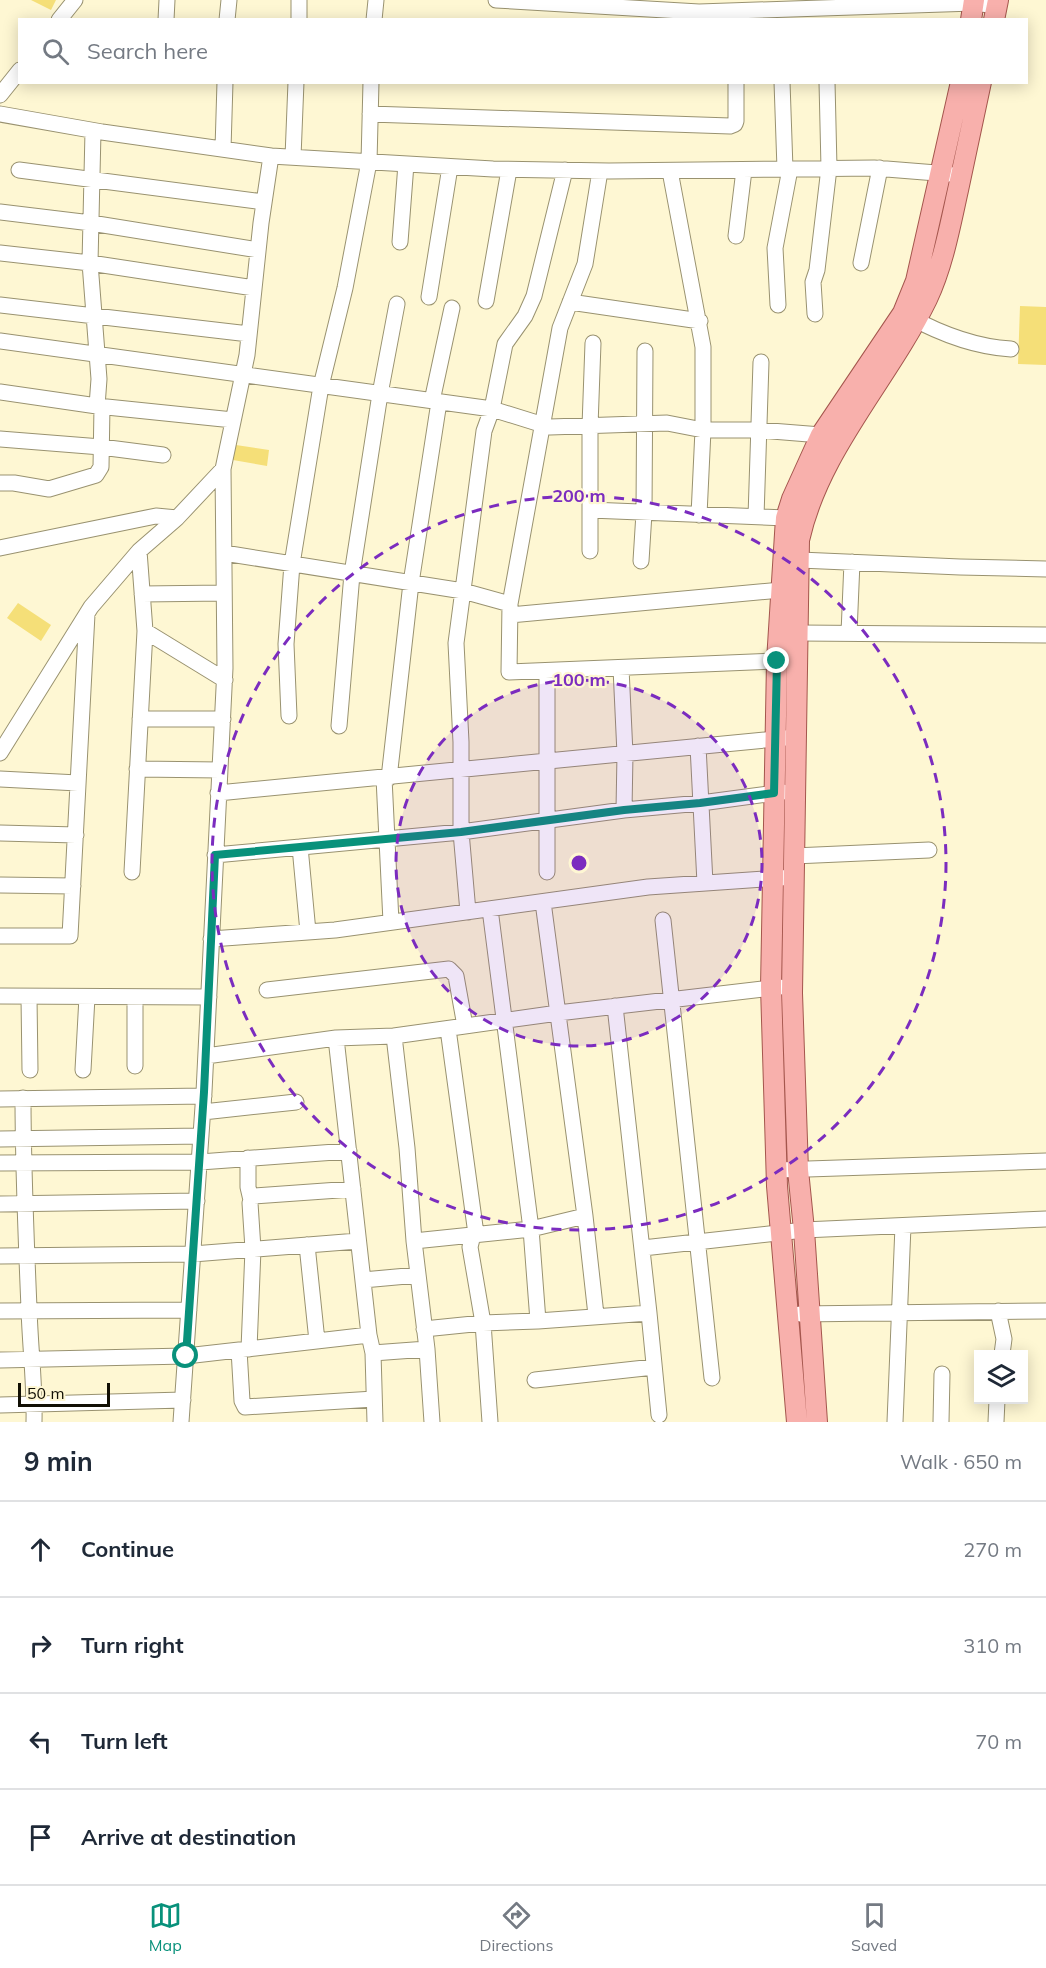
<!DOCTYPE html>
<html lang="en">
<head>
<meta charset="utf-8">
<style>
  :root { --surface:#fff; --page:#f6f6f7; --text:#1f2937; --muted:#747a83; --line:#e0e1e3; --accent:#08917b }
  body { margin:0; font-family:Mulish,sans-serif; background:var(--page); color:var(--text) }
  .controls { position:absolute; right:18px; bottom:18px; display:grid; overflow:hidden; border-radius:0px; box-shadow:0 3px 15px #0003 }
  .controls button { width:54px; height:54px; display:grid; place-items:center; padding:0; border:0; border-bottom:2px solid var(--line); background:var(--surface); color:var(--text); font:30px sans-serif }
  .scale { position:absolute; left:18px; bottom:15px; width:92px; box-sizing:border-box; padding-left:6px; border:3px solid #110f04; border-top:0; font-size:16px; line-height:21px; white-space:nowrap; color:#110f04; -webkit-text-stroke:4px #fef7d3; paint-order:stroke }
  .stop { position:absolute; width:18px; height:18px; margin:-14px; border:4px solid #08917b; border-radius:50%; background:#fff }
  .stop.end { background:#08917b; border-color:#fff; box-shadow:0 2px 6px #0008 }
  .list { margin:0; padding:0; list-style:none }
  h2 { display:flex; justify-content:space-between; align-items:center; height:78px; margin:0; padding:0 24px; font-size:26px }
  h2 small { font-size:20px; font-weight:400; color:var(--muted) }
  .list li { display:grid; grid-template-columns:39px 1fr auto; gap:18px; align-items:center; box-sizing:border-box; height:96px; padding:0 24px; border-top:2px solid var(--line) }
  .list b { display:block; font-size:22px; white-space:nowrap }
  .list em { font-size:20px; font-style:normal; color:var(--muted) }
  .icon { flex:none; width:33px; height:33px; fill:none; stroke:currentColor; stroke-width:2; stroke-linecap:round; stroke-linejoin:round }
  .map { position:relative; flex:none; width:1046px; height:1422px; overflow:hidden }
  .search { position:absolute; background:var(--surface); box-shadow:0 3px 15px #0003; left:18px; right:18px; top:18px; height:66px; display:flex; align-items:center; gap:15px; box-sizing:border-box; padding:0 21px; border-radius:0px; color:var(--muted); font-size:22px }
  .sheet { height:462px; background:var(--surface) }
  nav { display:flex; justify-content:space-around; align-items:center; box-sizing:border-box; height:84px; border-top:2px solid var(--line); background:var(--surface); font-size:16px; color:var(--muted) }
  nav a { display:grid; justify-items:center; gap:3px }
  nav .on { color:var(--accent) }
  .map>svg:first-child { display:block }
  .building { fill:#f5df78 }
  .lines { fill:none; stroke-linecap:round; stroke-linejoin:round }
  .minor-casing { stroke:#999270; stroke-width:17 }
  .major-casing { stroke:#a4564d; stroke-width:22 }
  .minor { stroke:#fff; stroke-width:15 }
  .major { stroke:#f8b0ac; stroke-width:20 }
  .route { stroke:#08917b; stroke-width:8 }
  .ring { fill:none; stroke:#7b2cbf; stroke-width:3; stroke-dasharray:10 8 }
  .centre { fill:#7b2cbf; stroke:#fef7d3; stroke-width:3 }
  .ring-label { font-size:18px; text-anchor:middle; font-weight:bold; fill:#7b2cbf; stroke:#fef7d3; stroke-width:4.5; stroke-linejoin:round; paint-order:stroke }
</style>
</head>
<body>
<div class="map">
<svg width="1046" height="1422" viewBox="0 0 1046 1422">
  <rect width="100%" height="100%" fill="#fef7d3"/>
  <path class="building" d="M31 0H56L51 10Z
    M1020 306 1046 307V365L1018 364Z
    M236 445 269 450 267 466 233 460Z
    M18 603 51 625 41 641 7 618Z"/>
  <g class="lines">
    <g class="minor-casing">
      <path id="minor" d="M496 0 699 12 974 3 997 6
        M59 20 75 0
        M166 20 167 0
        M227 20 229 0
        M299 20V0
        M374 20 376 0
        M782 82 785 169
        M0 95 20 70
        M0 114 102 132 271 156
        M370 114 730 126 735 124 736 121V82
        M223 149 225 82
        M293 157 296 82
        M19 170 264 202
        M670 171 703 347V430L699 515
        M0 212 91 223 258 250
        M736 236 744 170
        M400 242 406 164
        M0 253 90 263 254 288
        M861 263 880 168
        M429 297 450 167
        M486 301 509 170
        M570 302 700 321
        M0 305 249 334
        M778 305 775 248 790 169
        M815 314 813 282 817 270 829 168 827 82
        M908 316C941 334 974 347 1011 349
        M0 341 492 409 505 344 525 316 534 296 565 170
        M0 392 97 406 99 379 90 263 93 131
        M432 401 452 308
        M97 406 233 420
        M0 439 101 447 163 455
        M0 483H14L49 489 96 475 101 467 102 406
        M590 510 786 518 796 521
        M756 517 761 362
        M0 548 156 516 177 518
        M139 551 145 631
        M590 551V426L593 343
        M224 553 463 591 510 604 509 672 777 661
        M800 560 960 567 1046 569
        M641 561 644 513 645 351
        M142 594 224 593
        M510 604 560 328 585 264 600 171
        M510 615 792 589
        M799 633 1046 635
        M849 633 852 562
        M621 668 625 754 624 810
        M547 671V872
        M289 716 286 644 292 564 321 386 345 288 369 162 371 82
        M140 719H223
        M339 726 352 574 380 394 397 304
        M698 746 705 883
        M0 753 91 607 139 551 177 518 223 469 247 355 261 223 271 156 493 169 609 171 874 168 949 174
        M137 769 220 770
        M384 778 391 922
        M389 778 411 583 439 402
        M0 779 78 783
        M218 793 796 737
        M0 833 76 835
        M300 847 308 932
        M215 855 461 832 624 810 701 803 783 792
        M794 856 929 850
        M132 872 145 631 225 680
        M0 885 73 886
        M468 912 461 832V742L456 643 484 431 492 409 550 427 667 423 703 430H758L821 435 828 438
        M663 920 712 1378
        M0 936H70L87 614
        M211 939 335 930 648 887 794 877
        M267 990 449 969 456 976 465 1026
        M0 996 209 997
        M29 997 30 1070
        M135 997V1066
        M448 1029 476 1234
        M206 1056 336 1038
        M83 1070 87 997
        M23 1098C23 1168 26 1238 29 1308 30 1346 35 1384 34 1422
        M0 1099 204 1096
        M203 1112 296 1102
        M0 1139 201 1136
        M248 1158V1187L251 1200
        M0 1163 200 1162 349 1151
        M778 1170 1046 1161
        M0 1204 197 1201
        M585 1216 596 1315
        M473 1235 470 1247 483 1323 490 1422
        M414 1241 531 1229 490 909
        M307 1245 317 1341
        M643 1248 804 1230 1046 1219
        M0 1256 193 1254 358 1241
        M363 1280 418 1275
        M0 1311 189 1310
        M998 1311 1004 1339 1002 1354
        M649 1313 659 1415
        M800 1314 1046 1311
        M538 1321 649 1313 615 1006
        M424 1329 483 1323 538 1321 531 1229 585 1216 543 902
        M369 1335 336 1038 394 1036
        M249 1349 253 1249 250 1203 253 1196 353 1189
        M427 1349 432 1422
        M239 1350 242 1401 245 1407 374 1399
        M373 1353 375 1422
        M0 1360 186 1356 369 1335 373 1353 427 1349 414 1241 407 1148 394 1036 558 1013 780 987
        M535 1380 654 1367
        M0 1405 183 1400
        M181 1422 204 1092 225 668 223 469
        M895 1422 903 1226
        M941 1422 942 1374
        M996 1422 997 1400"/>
    </g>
    <g class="major-casing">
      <path id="major" d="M971 20 974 0
        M994 20 998 0
        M797 1422 777 1186 771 987 777 661 786 518 792 499 821 435 903 313 916 281 961 82
        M817 1422 804 1230 798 1170 792 993 799 540C819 450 887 381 927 299 943 265 950 226 958 190 966 154 973 118 981 82"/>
    </g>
    <use href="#minor" class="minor"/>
    <use href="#major" class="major"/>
  </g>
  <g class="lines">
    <path class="route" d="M186 1356 204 1092 215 855 461 832 624 810 700 803 774 793 777 661"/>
  </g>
  <circle cx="579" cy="863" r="183" fill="#7b2cbf" fill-opacity=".12"/>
  <g class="ring">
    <circle cx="579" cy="863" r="183"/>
    <circle cx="579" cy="863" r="367"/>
  </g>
  <circle cx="579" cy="863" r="9" class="centre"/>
  <g class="ring-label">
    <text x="579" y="502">200 m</text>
    <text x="579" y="686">100 m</text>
  </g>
</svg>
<div class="controls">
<button><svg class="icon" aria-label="layers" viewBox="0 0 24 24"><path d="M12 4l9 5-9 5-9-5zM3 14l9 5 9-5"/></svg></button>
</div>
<div class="scale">50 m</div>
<div class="stop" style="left:186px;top:1356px"></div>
<div class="stop end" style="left:777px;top:661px"></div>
<div class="search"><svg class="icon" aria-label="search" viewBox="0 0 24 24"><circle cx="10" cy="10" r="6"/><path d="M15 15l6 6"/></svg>Search here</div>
</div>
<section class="sheet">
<h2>9 min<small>Walk · 650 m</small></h2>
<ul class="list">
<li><svg class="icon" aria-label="ahead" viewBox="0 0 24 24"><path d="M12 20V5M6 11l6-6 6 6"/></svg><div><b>Continue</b></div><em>270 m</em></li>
<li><svg class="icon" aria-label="right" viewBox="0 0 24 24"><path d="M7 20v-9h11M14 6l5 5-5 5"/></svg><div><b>Turn right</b></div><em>310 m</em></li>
<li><svg class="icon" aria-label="left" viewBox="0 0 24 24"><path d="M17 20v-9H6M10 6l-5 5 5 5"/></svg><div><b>Turn left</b></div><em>70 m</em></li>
<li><svg class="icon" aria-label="arrive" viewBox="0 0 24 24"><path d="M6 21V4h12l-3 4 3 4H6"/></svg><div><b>Arrive at destination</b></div></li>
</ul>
</section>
<nav>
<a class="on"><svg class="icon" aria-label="map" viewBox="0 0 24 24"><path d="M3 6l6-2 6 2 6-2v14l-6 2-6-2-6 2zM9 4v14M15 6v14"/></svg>Map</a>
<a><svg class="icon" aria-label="directions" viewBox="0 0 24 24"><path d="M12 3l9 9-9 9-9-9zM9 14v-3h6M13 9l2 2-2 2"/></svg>Directions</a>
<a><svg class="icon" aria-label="saved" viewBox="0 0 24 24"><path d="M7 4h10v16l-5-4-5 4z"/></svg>Saved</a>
</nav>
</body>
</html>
